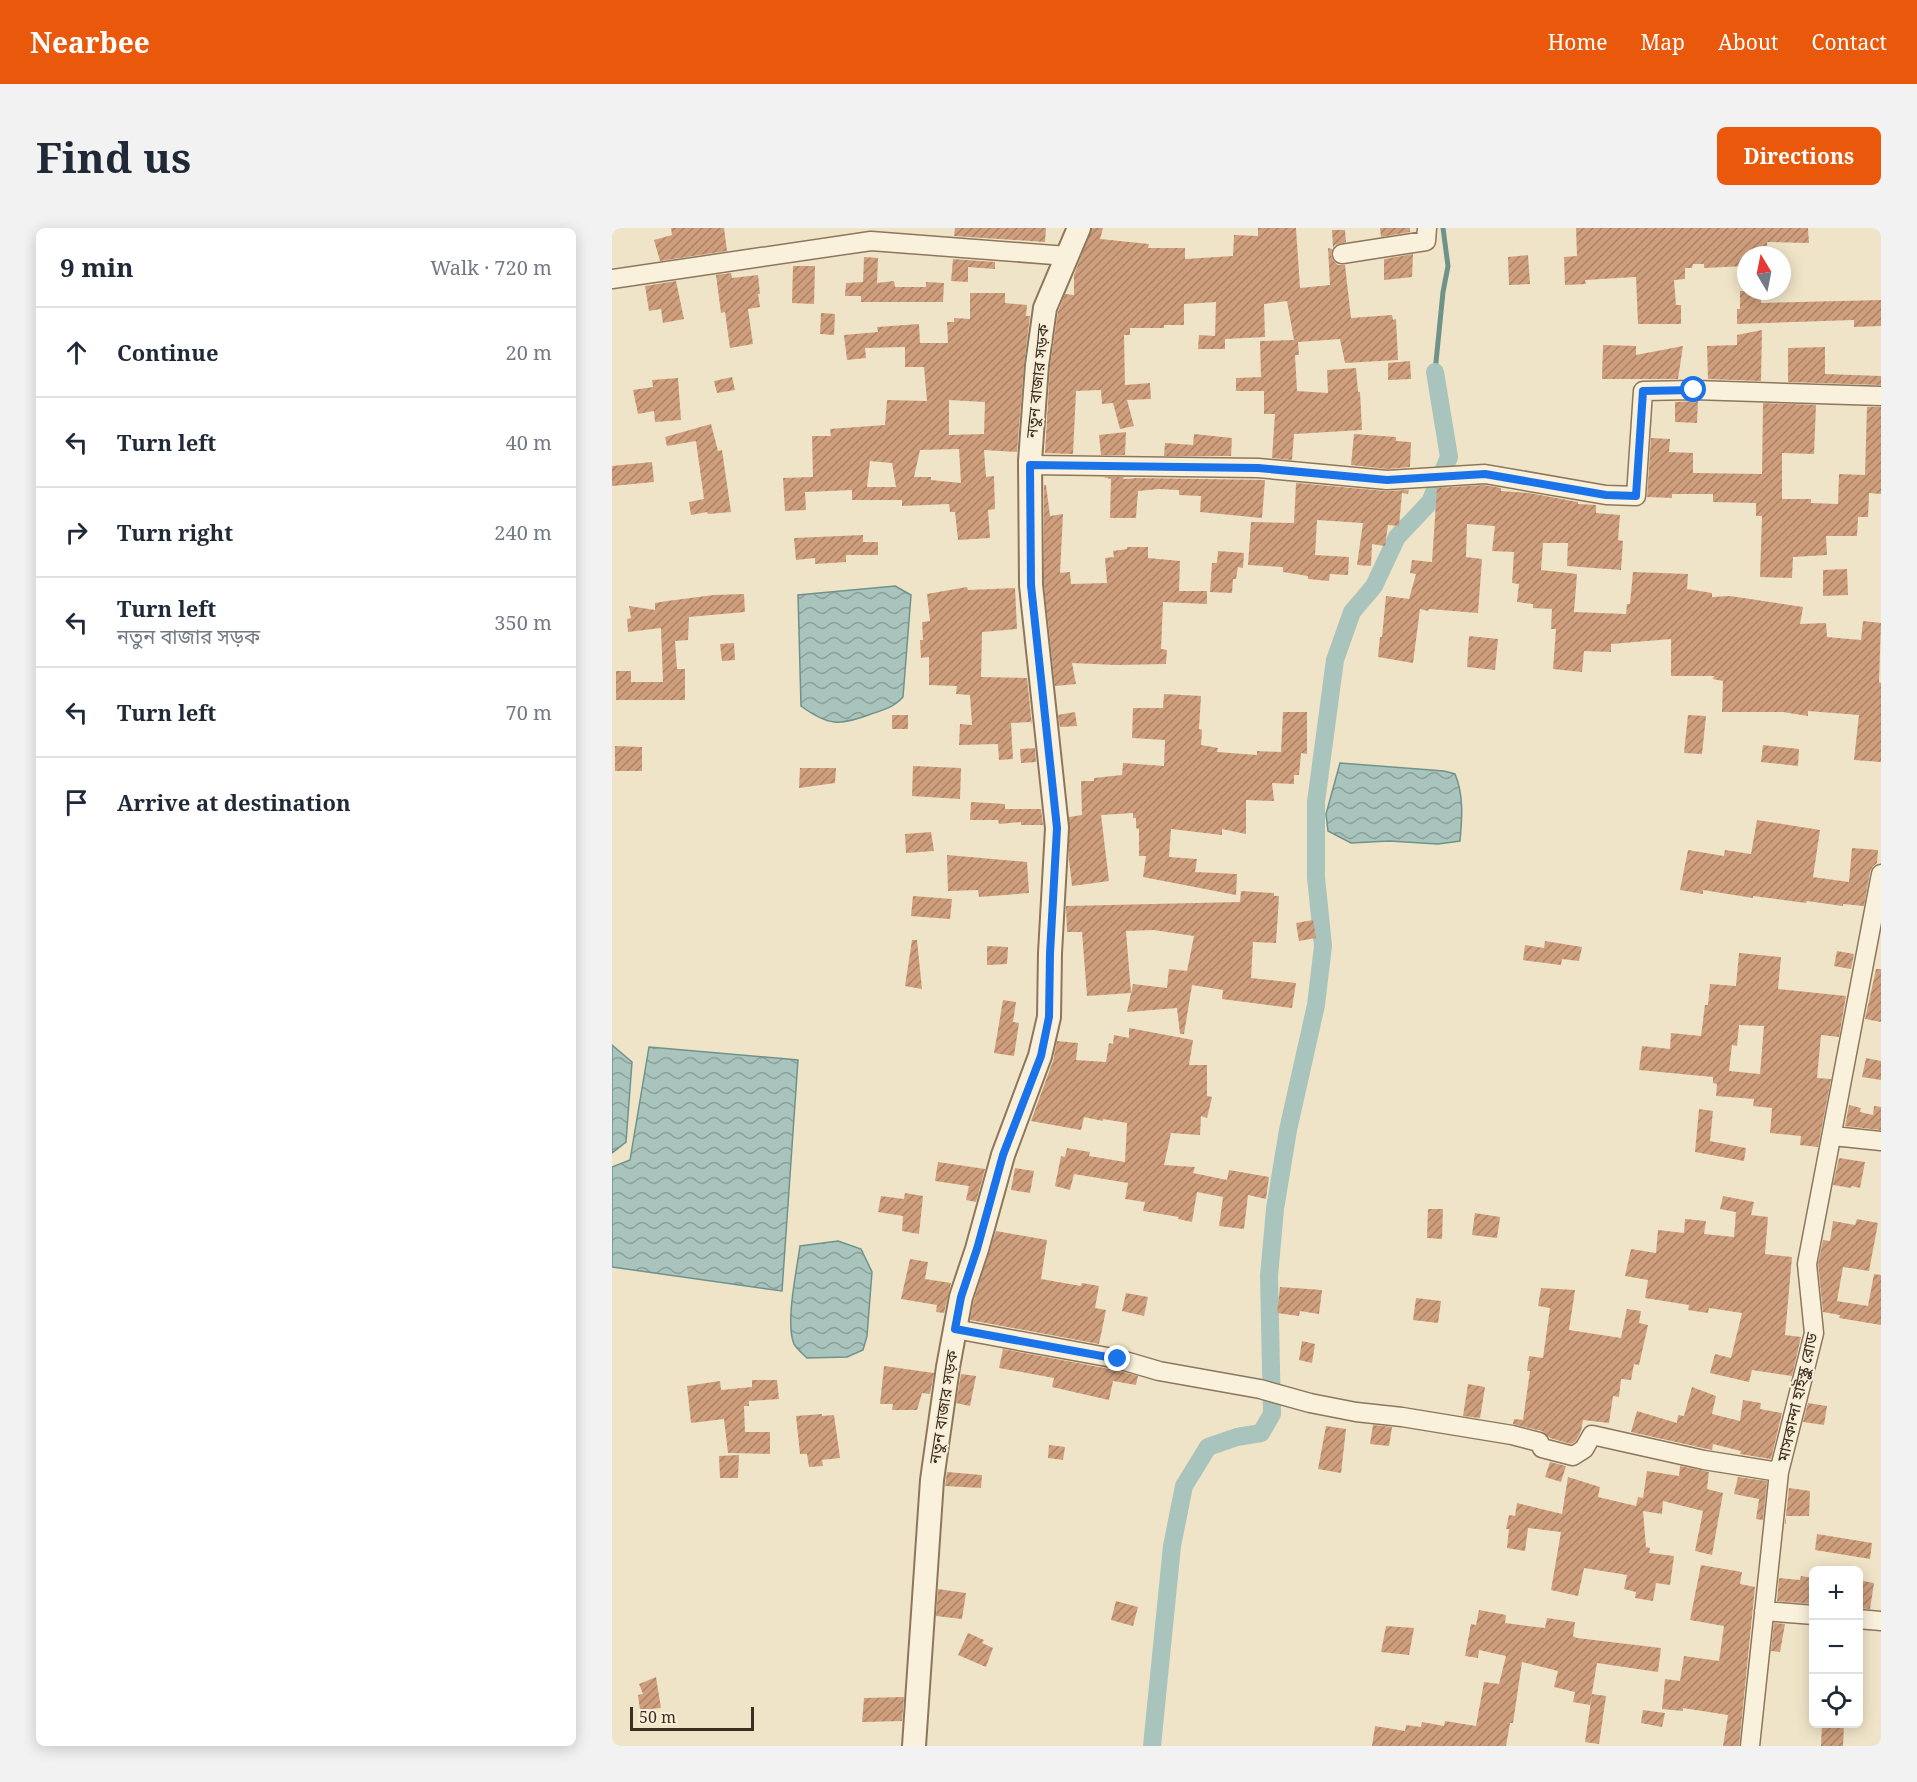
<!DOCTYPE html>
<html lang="en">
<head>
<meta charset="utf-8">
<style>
  :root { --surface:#fff; --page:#f2f2f3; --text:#1f2937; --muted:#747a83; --line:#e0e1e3; --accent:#ea580c }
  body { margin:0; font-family:"Noto Serif","Noto Sans Bengali",serif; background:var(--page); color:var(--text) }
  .controls { position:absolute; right:18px; bottom:18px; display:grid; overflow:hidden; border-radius:9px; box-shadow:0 3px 15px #0003 }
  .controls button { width:54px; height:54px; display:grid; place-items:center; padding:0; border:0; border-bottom:2px solid var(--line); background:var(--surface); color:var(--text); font:30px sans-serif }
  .compass { position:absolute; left:1125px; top:18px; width:54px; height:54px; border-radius:50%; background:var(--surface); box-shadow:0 3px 15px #0003; rotate:350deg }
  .scale { position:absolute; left:18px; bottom:15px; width:124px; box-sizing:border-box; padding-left:6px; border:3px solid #3d2e20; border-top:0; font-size:16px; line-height:21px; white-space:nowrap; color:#3d2e20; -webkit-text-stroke:4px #f7eed8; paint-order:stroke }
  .stop { position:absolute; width:18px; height:18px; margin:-14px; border:4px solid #1a73e8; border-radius:50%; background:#fff }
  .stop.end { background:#1a73e8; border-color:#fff; box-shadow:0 2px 6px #0008 }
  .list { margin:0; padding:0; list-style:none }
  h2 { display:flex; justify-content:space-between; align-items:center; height:78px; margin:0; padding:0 24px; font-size:26px }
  h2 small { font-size:20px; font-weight:400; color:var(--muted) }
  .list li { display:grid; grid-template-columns:39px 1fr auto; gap:18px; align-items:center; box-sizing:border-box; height:90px; padding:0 24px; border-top:2px solid var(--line) }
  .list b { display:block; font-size:22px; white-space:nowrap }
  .list p { margin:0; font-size:20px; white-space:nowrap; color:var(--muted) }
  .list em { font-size:20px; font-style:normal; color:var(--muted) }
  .icon { flex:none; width:33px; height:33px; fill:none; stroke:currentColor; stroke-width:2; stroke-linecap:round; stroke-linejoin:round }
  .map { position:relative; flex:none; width:1269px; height:1518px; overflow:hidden; border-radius:9px }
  header { display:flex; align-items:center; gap:36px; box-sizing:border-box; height:84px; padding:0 30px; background:var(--accent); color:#fff }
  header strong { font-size:28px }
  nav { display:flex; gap:33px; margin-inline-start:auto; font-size:21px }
  .intro { display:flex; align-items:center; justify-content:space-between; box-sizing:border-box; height:144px; padding:0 36px }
  h1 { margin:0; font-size:42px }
  .button { padding:15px 27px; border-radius:9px; background:var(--accent); color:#fff; font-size:21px; font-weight:700 }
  main { display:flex; gap:36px; padding:0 36px }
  aside { flex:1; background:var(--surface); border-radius:9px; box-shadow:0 3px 15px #0003 }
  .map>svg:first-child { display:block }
  .water { fill:url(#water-waves); stroke:#6f938a; stroke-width:1.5 }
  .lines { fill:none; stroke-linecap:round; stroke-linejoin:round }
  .stream { stroke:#6f938a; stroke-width:5 }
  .canal { stroke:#a9c4bc; stroke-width:18 }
  .building { fill:url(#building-hatch); fill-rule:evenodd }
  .minor-casing { stroke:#8d765c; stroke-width:21 }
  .tertiary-casing { stroke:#8d765c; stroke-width:26 }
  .minor { stroke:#faf1dc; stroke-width:18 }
  .tertiary { stroke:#faf1dc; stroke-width:22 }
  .route { stroke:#1a73e8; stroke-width:8 }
  .labels { text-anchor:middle; stroke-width:4.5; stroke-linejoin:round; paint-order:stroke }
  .street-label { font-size:16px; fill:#3d2e20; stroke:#f7eed8 }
</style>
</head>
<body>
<header>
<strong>Nearbee</strong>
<nav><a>Home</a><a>Map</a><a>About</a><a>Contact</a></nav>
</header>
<div class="intro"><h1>Find us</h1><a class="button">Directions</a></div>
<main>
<aside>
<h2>9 min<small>Walk · 720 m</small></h2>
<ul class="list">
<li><svg class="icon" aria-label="ahead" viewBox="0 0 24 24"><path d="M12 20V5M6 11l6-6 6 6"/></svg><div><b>Continue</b></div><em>20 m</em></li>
<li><svg class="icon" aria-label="left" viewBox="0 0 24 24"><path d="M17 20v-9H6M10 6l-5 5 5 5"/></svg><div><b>Turn left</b></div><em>40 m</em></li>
<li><svg class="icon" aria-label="right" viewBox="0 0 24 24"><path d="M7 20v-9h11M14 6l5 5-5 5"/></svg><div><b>Turn right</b></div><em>240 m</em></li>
<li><svg class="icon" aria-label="left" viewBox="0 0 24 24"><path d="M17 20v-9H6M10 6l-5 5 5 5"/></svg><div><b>Turn left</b><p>নতুন বাজার সড়ক</p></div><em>350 m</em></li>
<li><svg class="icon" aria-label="left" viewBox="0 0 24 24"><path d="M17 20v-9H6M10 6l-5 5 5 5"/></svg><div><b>Turn left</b></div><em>70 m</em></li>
<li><svg class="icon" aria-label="arrive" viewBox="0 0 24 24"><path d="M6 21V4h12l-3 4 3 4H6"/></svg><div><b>Arrive at destination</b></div></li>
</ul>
</aside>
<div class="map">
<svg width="1269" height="1518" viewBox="0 0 1269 1518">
  <defs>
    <pattern id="water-waves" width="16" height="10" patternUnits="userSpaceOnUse" patternTransform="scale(1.5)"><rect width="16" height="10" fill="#a9c4bc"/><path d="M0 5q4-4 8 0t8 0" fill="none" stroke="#8ba098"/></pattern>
    <pattern id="building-hatch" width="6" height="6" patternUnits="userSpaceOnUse" patternTransform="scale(1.5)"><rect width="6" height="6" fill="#cf9f7d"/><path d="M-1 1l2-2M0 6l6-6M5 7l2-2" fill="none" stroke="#a98266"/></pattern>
  </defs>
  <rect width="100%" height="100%" fill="#f0e4c8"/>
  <path class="water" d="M283 358 299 367 291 469C282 479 272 482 259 486 228 498 216 498 189 478L186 367Z
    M728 535 832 543 843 546C852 567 850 591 848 613L826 616 777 613 739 615 716 603 714 586Z
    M0 817 20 834 14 914 0 925Z
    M37 819 186 832 170 1063 0 1039V939L18 932Z
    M226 1013 249 1021 260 1044 255 1108 251 1122 235 1129 195 1130C191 1126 185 1121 182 1116 173 1095 185 1041 188 1018Z"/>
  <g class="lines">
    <path class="stream" d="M823 144 831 64 836 38 831 0"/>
    <path class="canal" d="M540 1518 560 1318 572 1258 596 1219 625 1209 649 1205 660 1186 657 1048 663 981 676 902 704 777 711 718 704 649V574L723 432 740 384 762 358 785 309 818 274 837 229 823 144"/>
  </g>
  <path class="building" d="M59 0H112L115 23 48 33 42 12 60 7Z
    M343 0H434L433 14 342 8Z
    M480 0H491L488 11 537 16 536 20H573V31L621 28 622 7 646 8V0H684L688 60 718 57 716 20 720 21 719 27 722 33 726 37H733L739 90 780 87 781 92 784 91 786 132 733 135 728 111 686 114 687 127H683L685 163 716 165 715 142 744 140 746 164H748L750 202 682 206 680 232 660 230 663 186H652V163H624V150L649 149 648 113 682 112 675 73 652 76 653 109 613 111V121H586L587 107 603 108 604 74 572 76V97H552V100H518V107H512L513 157 538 155 539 171 515 172 522 198 508 201 501 175 490 176 489 162 464 163 461 226 433 225 438 138 446 84 453 66 462 67V47Z
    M768 0H798V4L769 9Z
    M964 0H1196L1197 15 1155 14 1156 27H1134V38L1092 40V36H1081L1080 40H1073V51L1062 52 1064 77H1069V96H1026L1024 49 973 52 974 56 953 57 952 29 965 28Z
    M720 2H733L734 14 723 17 721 20Z
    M801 26 800 49 772 52V31Z
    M916 27 918 56 897 57 896 29Z
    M252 29 266 30 265 55 282 53 283 59H314V54L332 55 331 74H249V68H233L234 55 251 54Z
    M341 31 383 34V41L356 39V54L339 53Z
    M181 38H203L202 76 180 75Z
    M119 45 120 50 146 47 148 66H146L148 79 136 81 141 116 118 120 113 84 109 85 104 47Z
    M64 53 72 91 51 95 49 81 37 83 33 58Z
    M1128 63H1149V75L1269 72V98L1242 99V92L1125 96V81H1128Z
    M358 65H393V75L415 77 414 88H418L412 136 405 224 372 222 374 249 382 248 383 281 376 282 378 310 346 312 343 284H338L337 276 290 278V272H240V262L193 264 194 282 173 283 171 250 201 249 200 208H219L218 201 273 197 275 172 315 173 312 139H293V119L253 120 254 130 235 132 232 107 266 104 265 99 307 96 308 115H336L335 94H342V90L358 91ZM337 172 373 174 372 206 337 207ZM347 221 349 255 319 252V249H302L308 222ZM258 233 280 235 284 259H255Z
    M209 85 223 86 222 107 208 106Z
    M1150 102 1149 153 1096 151 1095 118 1125 117V107Z
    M991 117 1024 118V127L1071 118 1066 151H990Z
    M1213 119V146L1269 148V157L1176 154V120Z
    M798 133 799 151 776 152V135Z
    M120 149 123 162 105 165 102 153Z
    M66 150 69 192 43 194 42 183 26 186 21 162 41 159 40 152Z
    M1086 173 1085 195 1063 194V174Z
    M1151 175 1204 177 1202 226 1170 225V271H1199V275L1226 276 1227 246 1253 247 1255 179H1269V266L1257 265 1256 289H1246L1245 308H1214L1215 327 1181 329 1180 350 1148 349 1150 288H1144V275L1101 274V266H1060V270L1035 269 1039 210 1058 211 1057 224 1081 225V245L1150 246Z
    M99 196 106 223 110 222 119 284 96 286 95 284 79 287 77 274 92 271 84 213 55 218 53 209Z
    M514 204 513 227H489L487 207Z
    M582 206 620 210 619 228H552L553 215 581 217Z
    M742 206 784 209V213L799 214 798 239 775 241 739 237Z
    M40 234 42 254 0 258V238Z
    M491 249H512L511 251 526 250 653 252 650 290 588 284 589 268 567 267V262L547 261 526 263 524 290H498L499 251Z
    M684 255 774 263 797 262 796 266 790 265 787 298 776 297 773 318 760 316 759 338 745 337 751 295 705 292 703 327 737 329 736 347 718 346 717 353 696 351V348L671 344V339L636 337 639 294 682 295Z
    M432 257H434L438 288 451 286 448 345 458 344 459 356 495 355 493 330 502 329 501 323 515 321V319H536V330L568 333 567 363H595V376L551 374 549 421 555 422 554 436 504 437 460 435 464 456 443 458 432 356Z
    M872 257 889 260V263L917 265 966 274V276L984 277V285L1008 287 1006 312 1011 313 1009 342 955 338 956 315H931L929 342 965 346 962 384 1014 386 1015 376H1018L1021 344 1076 346 1075 361 1100 365V369L1118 368 1191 379 1188 396 1214 395 1215 409 1249 412 1251 393 1269 395 1267 454 1269 455V534L1242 532 1247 487 1196 483V488L1171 484H1110L1111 453 1101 451 1102 448H1059V411L999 416V424L972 423 970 444 941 441 944 401H939L940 381 921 380V376L905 374 907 356 900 355 902 324 880 323 883 298 855 296 854 329 870 331 866 385 817 381 816 383 808 381 801 435 766 429 768 409H770L774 368 797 371 804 346 798 345 800 332 820 334 825 260Z
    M251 307V314H266V327H234V334L203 336V330L184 332 182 310Z
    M606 323 632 325 631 340 626 339 624 351H621L620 365 598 364 600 335H605Z
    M1235 341 1236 367 1211 368V342Z
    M355 359 356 362 403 360 405 401 370 404 369 449 415 450 420 497 419 494 399 495 401 531 387 532 386 516 347 517 348 496 360 497 358 467 344 466 345 458 317 457V429L309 430 308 412H311L310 394 318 393 315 366Z
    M132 366 133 384 77 389 76 412 63 413 65 441H73V472H4V443H19V454H51L49 400 16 404 15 391 19 390 17 378 43 382V375L55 373 102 367Z
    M857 408 886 411 883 442 855 439Z
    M122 415 123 432 110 433 108 416Z
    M552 466 589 468 587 501 590 502 589 517 606 520 605 524 645 527V523L669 524 671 484H695V526L689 525 687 547H682V556L660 555 662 573 634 572V606L610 601V607L559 601 557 629 585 631 583 644 625 646 624 667 531 649 534 628H527V601L524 600V590H521V585L489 587 497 653 460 658 457 632V589L470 587 469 553H482V550L510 547 511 535 552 538 553 512 520 510 521 480H551Z
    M463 484 465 498 448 499 446 487Z
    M280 487H296V501H280Z
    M1076 487 1094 488 1090 526 1072 525Z
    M1151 517 1187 521 1186 538 1149 534Z
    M3 518 30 519V543H3Z
    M423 520 424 534 409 535 408 521Z
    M301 538 349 540 348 571 300 568Z
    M188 540H224L223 555 187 560Z
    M359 574 393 576V581H429L431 597H409V594L387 596 386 592H358Z
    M1145 592 1208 602 1201 649 1237 654 1240 620 1266 622 1265 635 1261 638 1258 644 1252 678 1231 676V678L1195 673 1194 675 1141 668V670L1091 662V666L1068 662 1076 622 1112 628 1113 622 1139 626Z
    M319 604 322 623 294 625 293 606Z
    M335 627 415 634 417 665 367 669 366 662 336 663Z
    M629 663 662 665V668H667L664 715 641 714 639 750 684 755 680 780 610 771 611 762 580 757 572 806H568L565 780 515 784 521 756 555 760 557 741 575 743 582 708 541 702 514 703 519 765 475 768 470 704H455L454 678 628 674Z
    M301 668 340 671 338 691 299 688Z
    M701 692 704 710 687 713 684 695Z
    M300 712H305L310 761 293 758Z
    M933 713 970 719 967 733 950 731 949 737 911 732 913 717 932 720Z
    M375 718 396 719 395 736 375 737Z
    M1225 723 1242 726 1239 741 1222 738Z
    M1127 725 1169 729 1166 761 1234 768 1227 809 1209 807 1205 850 1219 851 1206 919 1188 917 1189 908 1158 905 1160 880 1141 878 1142 871 1104 868 1105 856 1101 855V849L1027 842 1030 818 1058 821 1059 805 1089 808 1093 777H1096L1098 756 1124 758ZM1127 797 1152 798 1148 846 1117 843 1120 817 1125 818Z
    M1264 741H1269V794L1253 791Z
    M391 772 404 774 401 794 407 795 402 828 382 825Z
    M517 800 581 812 577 837H595V868L600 869 595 890 589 888 588 907 559 905 552 937 583 939 581 945 615 952 617 942 657 949 654 971 636 967 632 1001 607 998 611 969 585 964 580 994 566 991 567 989 531 983 533 974 513 971 516 955 462 946 458 962 443 958 449 928 453 929 455 920 478 924 477 928 513 934 515 895 491 891V893L472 889 469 902 419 893 441 833 445 813 466 815 464 832 494 834 497 815 501 816 502 807 517 810Z
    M1254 830 1269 833V852L1250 849Z
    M1237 877 1249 880 1248 884 1261 887 1262 878 1269 879V902L1233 898Z
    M1087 881 1101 883 1098 913 1134 920 1132 933 1083 924Z
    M1227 930 1253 934 1248 960 1240 958 1239 960 1221 957Z
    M326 934 373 941 364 974 354 972 357 958 323 953Z
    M403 940 422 943 418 965 399 962Z
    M293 965 311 968 307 1006 290 1003 291 988 266 984 269 968 292 971Z
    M1111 968 1142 974 1139 987 1156 989 1153 1026 1180 1029 1173 1107 1189 1109 1180 1148 1140 1142 1137 1154 1098 1145 1103 1126 1119 1130 1130 1085 1097 1080 1096 1085 1076 1082 1077 1077 1033 1070 1036 1052 1013 1048 1019 1021 1044 1025 1046 1002 1072 1005 1073 991 1094 993 1092 1006 1122 1009 1124 984 1108 981Z
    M816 981H831L830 1011 815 1010Z
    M863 985 888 989 885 1010 860 1007Z
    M1245 991 1266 995 1257 1043 1231 1039 1225 1073 1256 1078 1262 1046 1269 1047V1097L1227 1090 1228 1087 1211 1084 1206 1036 1211 1012 1218 1013 1221 993 1243 997Z
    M384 1003 435 1012 429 1051 469 1058 470 1055 487 1058 483 1080 494 1082 487 1116 358 1092 362 1072Z
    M298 1031 316 1034 313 1051 339 1055 332 1085 324 1084 325 1077 289 1071Z
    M668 1059 710 1062 707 1086 688 1083 687 1088 665 1085Z
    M929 1060 963 1062 957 1102 1009 1110 1015 1081 1029 1083 1027 1095 1036 1097 1027 1137 1022 1136 1019 1152 1009 1151 1007 1169 1001 1168 997 1195 971 1192 969 1203 964 1213 959 1216 938 1210 930 1203 901 1196 902 1191 911 1192 918 1143H915L917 1128 931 1130 938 1080 926 1078Z
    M514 1065 536 1069 532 1088 510 1083Z
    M804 1070 829 1073 826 1095 801 1092Z
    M690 1113 703 1116 700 1135 687 1132Z
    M391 1121 503 1142 526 1148 524 1157 501 1153 497 1172 440 1159 442 1150 387 1140Z
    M272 1138 322 1145 318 1166 310 1165 305 1182H280L281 1176H268Z
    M349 1146 364 1148 358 1178 344 1175Z
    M140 1152H165L167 1171 137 1173V1178H132L133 1204H158V1226L116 1225 112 1191 79 1195 75 1158 108 1153 109 1162 140 1159Z
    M856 1156 873 1159 868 1190 851 1188Z
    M1080 1159 1104 1168 1100 1186 1128 1193 1131 1172 1149 1175 1148 1181 1170 1185 1159 1231 1128 1226 1129 1223 1101 1216 1100 1222 1019 1204 1025 1183 1065 1195 1066 1187 1072 1188Z
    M1196 1175 1215 1178 1212 1197 1191 1194Z
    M210 1186V1188L222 1187 228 1230 210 1232 211 1238 197 1239 195 1226H188L184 1188Z
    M761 1197 780 1199 777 1218 758 1216Z
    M714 1198 734 1201 729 1245 706 1241Z
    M437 1217 453 1219 451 1232 436 1230Z
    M127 1227 126 1250H108L107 1228Z
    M938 1234 954 1238 949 1254 933 1249Z
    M1068 1238 1097 1244 1095 1261 1111 1265 1100 1327 1083 1323 1091 1283 1051 1273 1050 1286 1031 1283 1034 1319 1038 1320 1037 1325 1062 1328 1058 1357 1044 1355 1041 1373 1023 1370 1024 1364 1012 1361 1015 1347 972 1340 966 1368 939 1362 949 1304 916 1300 913 1323 895 1320 897 1301H894L897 1287 903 1288 905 1275 950 1286 956 1249 988 1259 986 1269 1024 1278 1026 1269 1031 1270 1035 1243 1067 1248Z
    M335 1244 370 1247 369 1260 333 1258Z
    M1126 1249 1155 1253 1151 1292 1144 1291 1147 1271 1122 1266Z
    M1177 1260 1198 1263 1197 1288H1174V1296H1173Z
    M1205 1306 1260 1315 1258 1331 1203 1322Z
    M1089 1337 1130 1344 1128 1356 1143 1359 1127 1518H1111L1116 1487 1071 1480V1483L1050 1481 1053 1451 1068 1453 1072 1428 1107 1433 1112 1398 1078 1392Z
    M1189 1348 1202 1350V1376L1165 1373 1167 1350 1188 1352Z
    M1246 1352 1262 1355 1258 1381 1246 1380Z
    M326 1361 354 1365 350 1391 324 1388Z
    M504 1373 526 1379 521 1398 499 1392Z
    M867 1382 894 1387 893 1395 933 1400 935 1390 963 1394 961 1408 965 1410 1049 1420 1046 1444 985 1435 978 1477 961 1474 963 1464 942 1459 946 1443 910 1434 901 1495H898L894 1518H760L763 1498 793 1503 794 1497 809 1499 810 1494 832 1498 833 1493 864 1498 872 1454 887 1456 894 1428 867 1422 866 1430 853 1428 859 1396 864 1397Z
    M1162 1395 1173 1396 1168 1424 1159 1423Z
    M774 1398 802 1400 797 1427 769 1424Z
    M356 1405 372 1412 370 1415 381 1420 374 1439 346 1427Z
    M44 1449 49 1480 28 1482 26 1467 31 1466 27 1456Z
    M980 1466 994 1468 987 1516 973 1514Z
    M292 1469 290 1493 250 1494 252 1470Z
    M1031 1482 1053 1485 1050 1499 1029 1495Z
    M1210 1496H1232L1231 1518H1209Z"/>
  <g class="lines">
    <g class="minor-casing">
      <path id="minor" d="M730 26 814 13 815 0
        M0 51 259 13 455 28
        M418 237 646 240 775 252 873 246 994 267 1024 268 1031 163 1082 162 1269 168
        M1221 908 1269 913
        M343 1101 506 1131 547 1143 648 1161 698 1175 744 1184 790 1189 900 1207 927 1214 930 1220 961 1228 972 1221 980 1207 1092 1232 1167 1244
        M1152 1383 1202 1387
        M1246 1391 1269 1393
        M1138 1518 1167 1244 1202 1105 1195 1036 1269 646"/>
    </g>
    <g class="tertiary-casing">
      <path id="tertiary" d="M302 1518 320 1252 336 1139 349 1069 365 1021 391 927 428 828 437 789 438 725 445 600 419 357 418 233 425 137 433 80 467 0"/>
    </g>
    <use href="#minor" class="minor"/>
    <use href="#tertiary" class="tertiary"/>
  </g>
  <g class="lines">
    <path class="route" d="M506 1131 343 1101 349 1069 365 1021 391 927 429 828 437 789 438 725 445 600 419 357 418 237 646 240 775 252 873 246 994 267 1024 268 1031 163 1082 162"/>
  </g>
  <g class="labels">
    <g class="street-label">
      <text transform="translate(425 153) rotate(-84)" y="6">নতুন বাজার সড়ক</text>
      <text transform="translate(1185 1169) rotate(-77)" y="6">মাসকান্দা হাইস্কুল রোড</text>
      <text transform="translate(331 1179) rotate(-81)" y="6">নতুন বাজার সড়ক</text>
    </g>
  </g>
</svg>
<div class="controls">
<button>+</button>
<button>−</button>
<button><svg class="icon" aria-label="locate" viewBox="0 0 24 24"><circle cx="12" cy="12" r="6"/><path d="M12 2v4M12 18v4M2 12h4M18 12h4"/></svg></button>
</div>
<svg class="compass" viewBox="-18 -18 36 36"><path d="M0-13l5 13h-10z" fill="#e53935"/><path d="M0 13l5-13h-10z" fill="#747a83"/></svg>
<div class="scale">50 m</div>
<div class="stop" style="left:1082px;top:162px"></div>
<div class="stop end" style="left:506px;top:1131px"></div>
</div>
</main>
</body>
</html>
